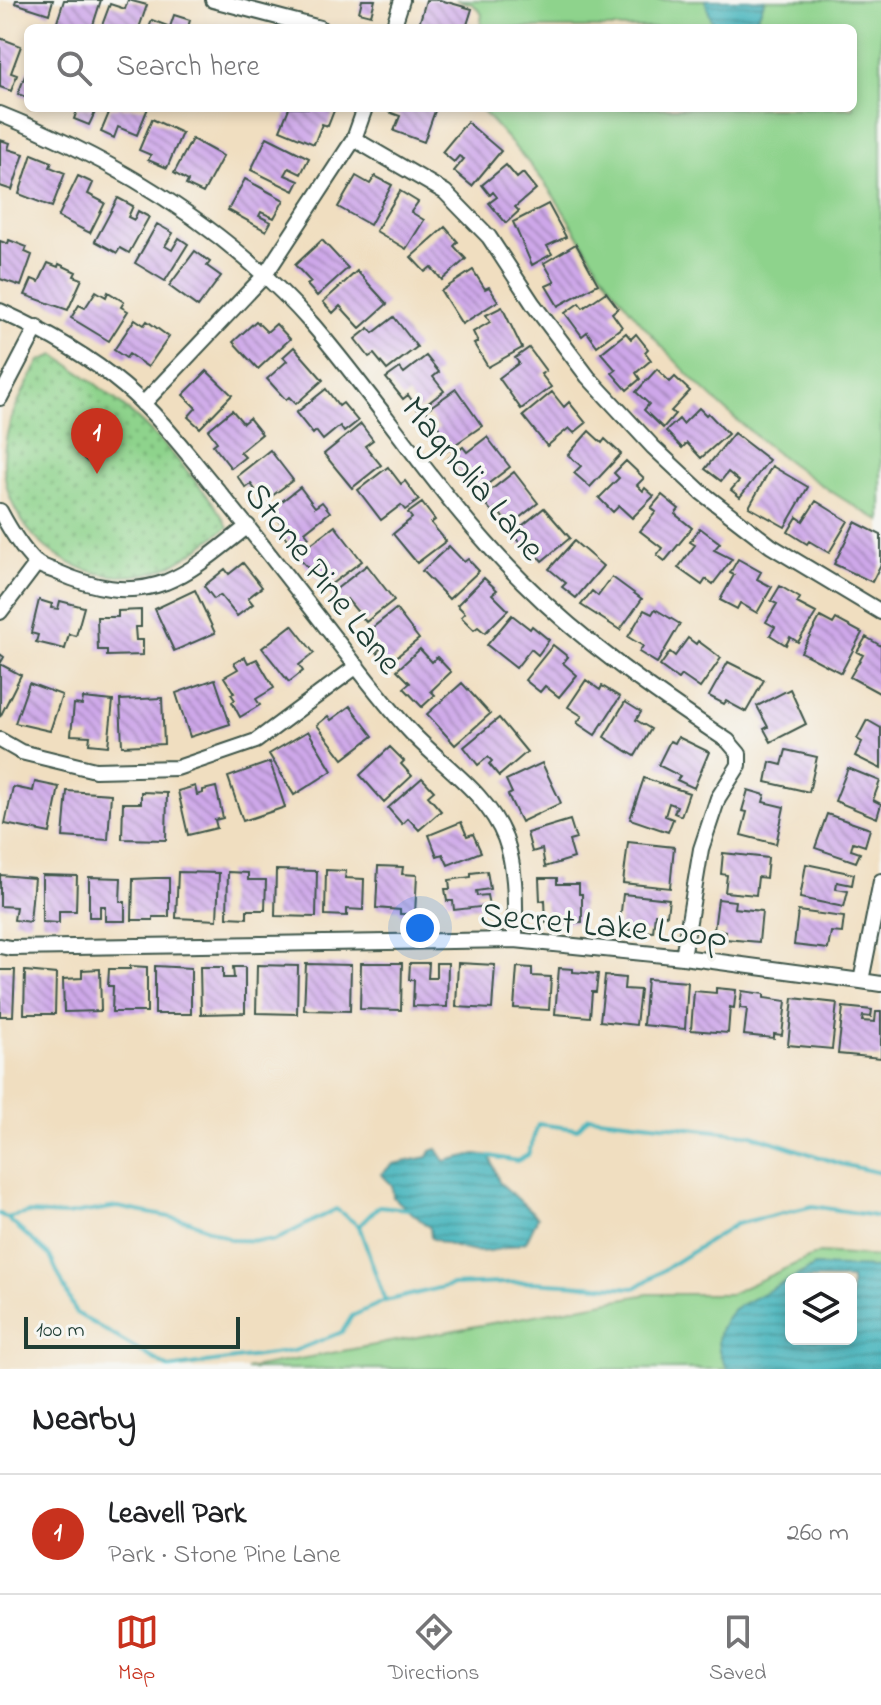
<!DOCTYPE html>
<html lang="en">
<head>
<meta charset="utf-8">
<style>
  :root { --surface:#fff; --page:#f2f2f2; --text:#202124; --muted:#757577; --line:#e0e0e0; --accent:#c8321e }
  body { margin:0; font-family:"Indie Flower",sans-serif; background:var(--page); color:var(--text) }
  .controls { position:absolute; right:24px; bottom:24px; display:grid; overflow:hidden; border-radius:12px; box-shadow:0 4px 12px #0003 }
  .controls button { width:72px; height:72px; display:grid; place-items:center; padding:0; border:0; border-bottom:2px solid var(--line); background:var(--surface); color:var(--text); font:40px sans-serif }
  .scale { position:absolute; left:24px; bottom:20px; width:216px; box-sizing:border-box; padding-left:8px; border:4px solid #1f3d34; border-top:0; font-size:22px; line-height:28px; white-space:nowrap; color:#1f3d34; -webkit-text-stroke:6px #f6f6f2; paint-order:stroke }
  .you { position:absolute; left:420px; top:928px; width:28px; height:28px; margin:-20px; border:6px solid #fff; border-radius:50%; background:#1a73e8; box-shadow:0 0 0 12px #1a73e833 }
  .badge { display:grid; place-items:center; width:52px; height:52px; border-radius:50%; background:var(--accent); color:#fff; font-size:26px; font-weight:700 }
  .pin { position:absolute; translate:-50% -66px; filter:drop-shadow(0 2px 4px #0008) }
  .pin::after { content:''; position:absolute; top:42px; width:28px; height:24px; background:inherit; clip-path:polygon(0 0,100% 0,50% 100%) }
  .list { margin:0; padding:0; list-style:none }
  h2 { display:flex; justify-content:space-between; align-items:center; height:104px; margin:0; padding:0 32px; font-size:34px }
  h2 small { font-size:26px; font-weight:400; color:var(--muted) }
  .list li { display:grid; grid-template-columns:52px 1fr auto; gap:24px; align-items:center; box-sizing:border-box; height:120px; padding:0 32px; border-top:2px solid var(--line) }
  .list b { display:block; font-size:30px; white-space:nowrap }
  .list p { margin:0; font-size:26px; white-space:nowrap; color:var(--muted) }
  .list em { font-size:26px; font-style:normal; color:var(--muted) }
  .icon { flex:none; width:44px; height:44px; fill:none; stroke:currentColor; stroke-width:2; stroke-linecap:round; stroke-linejoin:round }
  .map { position:relative; flex:none; width:881px; height:1369px; overflow:hidden }
  .search { position:absolute; background:var(--surface); box-shadow:0 4px 12px #0003; left:24px; right:24px; top:24px; height:88px; display:flex; align-items:center; gap:20px; box-sizing:border-box; padding:0 28px; border-radius:12px; color:var(--muted); font-size:30px }
  .sheet { height:224px; background:var(--surface) }
  nav { display:flex; justify-content:space-around; align-items:center; box-sizing:border-box; height:112px; border-top:2px solid var(--line); background:var(--surface); font-size:22px; color:var(--muted) }
  nav a { display:grid; justify-items:center; gap:4px }
  nav .on { color:var(--accent) }
  .map>svg:first-child { display:block }
  .green { fill:#8ed38c; stroke:#568860; stroke-width:2; fill-rule:evenodd }
  .park { fill:url(#park-dots); stroke:#568860; stroke-width:2 }
  .water { fill:url(#water-rules); stroke:#327878; stroke-width:2; fill-rule:evenodd }
  .lines { fill:none; stroke-linecap:round; stroke-linejoin:round }
  .stream { stroke:#44b4bc; stroke-width:4 }
  .building { fill:url(#building-back-hatch) }
  .minor-casing { stroke:#3e5549; stroke-width:18 }
  .minor { stroke:#fff; stroke-width:14 }
  .labels { text-anchor:middle; stroke-width:7; stroke-linejoin:round; paint-order:stroke }
  .street-label { font-size:36px; fill:#1f3d34; stroke:#f6f6f2 }
</style>
</head>
<body>
<div class="map">
<svg width="881" height="1369" viewBox="0 0 881 1369">
  <defs>
    <pattern id="park-dots" width="8" height="8" patternUnits="userSpaceOnUse" patternTransform="scale(2)"><rect width="8" height="8" fill="#8ed38c"/><path d="M2 2h.1M6 6h.1" fill="none" stroke="#73ac73" stroke-width="1.8" stroke-linecap="round"/></pattern>
    <pattern id="water-rules" width="6" height="5" patternUnits="userSpaceOnUse" patternTransform="scale(2)"><rect width="6" height="5" fill="#44b4bc"/><path d="M0 2.5h6" fill="none" stroke="#38949a"/></pattern>
    <pattern id="building-back-hatch" width="6" height="6" patternUnits="userSpaceOnUse" patternTransform="scale(2)"><rect width="6" height="6" fill="#cea7e9"/><path d="M-1 5l2 2M0 0l6 6M5-1l2 2" fill="none" stroke="#a789be"/></pattern>
  </defs>
  <rect width="100%" height="100%" fill="#f6f6f2"/>
  <filter id="ink" filterUnits="userSpaceOnUse"><feTurbulence type="fractalNoise" baseFrequency=".0125" numOctaves="2"/><feDisplacementMap in="SourceGraphic" scale="16" xChannelSelector="R" yChannelSelector="G"/><feConvolveMatrix kernelMatrix="1 2 1 2 8 2 1 2 1" color-interpolation-filters="sRGB"/></filter>
  <filter id="wash" filterUnits="userSpaceOnUse"><feTurbulence type="fractalNoise" baseFrequency=".006" numOctaves="4" result="noise"/><feDisplacementMap in="SourceGraphic" scale="32" xChannelSelector="R" yChannelSelector="G"/><feGaussianBlur stdDeviation="1.8" result="paint"/><feColorMatrix in="noise" values="0 0 0 0 0 0 0 0 0 0 0 0 0 0 0 0 0 1.4 0 .05"/><feComposite in="paint" operator="in"/></filter>
  <g filter="url(#wash)">
    <rect width="100%" height="100%" fill="#f0dec0"/>
    <path class="green" d="M456 0H877L881 5V521C777 465 685 381 613 288 592 260 576 231 557 201 536 168 506 138 480 108H853V28H480L482 14 473 4Z
      M819 1253 881 1257V1369H246L648 1294H730ZM791 1279H851V1339H791Z"/>
    <path class="park" d="M55 355C108 391 146 422 187 471 202 489 217 506 228 527 209 540 188 558 167 567 94 599 5 542 4 463 3 424 22 393 40 361Z"/>
    <path class="water" d="M705 0H765L753 28H717L711 19Z
      M437 1149 445 1161 476 1154 490 1156 499 1182 538 1217 526 1242C483 1255 474 1256 431 1238L430 1228 393 1197 392 1185 381 1174 393 1164 428 1157 431 1151Z
      M815 1266 881 1268V1369H728C712 1347 716 1327 735 1308ZM851 1279V1339H791V1279Z"/>
    <g class="lines">
      <path class="stream" d="M490 1156 517 1161 528 1155 538 1124 577 1129 589 1117 752 1135 841 1164 881 1173
        M0 1214 6 1218 28 1213 66 1215 117 1207 190 1221 232 1240 274 1241 336 1209 359 1226 385 1301 452 1285 530 1282 635 1288 736 1224 813 1206 881 1217
        M7 1218 50 1256 76 1313 169 1368 294 1351 342 1332 352 1316 385 1301
        M359 1226 379 1206 408 1209"/>
    </g>
    <g id="blocks">
      <path class="building" d="M16 0H53L49 14 15 3Z
        M64 0H101L92 28H76L57 22Z
        M128 0 147 5 139 28H101L110 4 125 9Z
        M362 0H375L371 15 359 12Z
        M426 0H440L472 9 466 28H418Z
        M174 15 190 20 188 28H149L152 20 170 27Z
        M0 38 21 46 11 73 17 75 11 91 0 87Z
        M28 68V98L18 94Z
        M78 108H97L89 125 74 119Z
        M111 108H148L137 135 118 127 114 138 101 132Z
        M289 108H335L328 126 322 124 314 144 280 130Z
        M390 108H436L424 142 394 131 400 116 389 112Z
        M152 119 182 133 167 168 148 160 151 155 139 150Z
        M467 122 501 151 472 186 454 171 464 159 459 156 454 162 442 152Z
        M267 137 309 158 301 174 289 168 285 175 299 181 294 191 251 170Z
        M192 139 223 156 203 193 186 185 188 181 174 173Z
        M0 140 10 143 8 149 24 154 12 190 0 186Z
        M32 154 52 162 50 167 65 173 52 207 19 194Z
        M506 165 517 178 523 173 536 189 515 207 519 211 506 223 489 203 497 197 493 192 490 195 482 185Z
        M78 176 93 183 88 194 105 203 90 233 58 217Z
        M356 176 370 184 375 176 392 185 370 225 338 207Z
        M245 179 284 200 274 218 261 212 259 216 271 222 266 231 228 210Z
        M400 191 418 202 411 212 424 220 406 249 376 231Z
        M118 198 133 206 128 217 134 220 138 211 149 217 129 253 120 248 117 253 95 241Z
        M548 204 566 237 547 246 552 254 532 265 513 222Z
        M157 224 173 233 165 246 172 250 179 238 188 244 165 281 135 263Z
        M445 227 458 242 454 246 466 259 442 280 431 267 425 272 411 257Z
        M9 240 27 247 25 252 32 255 21 286 0 279V241L8 244Z
        M322 240 348 268 317 296 307 285 311 282 295 265Z
        M576 244 598 284 558 306 546 286 555 282 544 263Z
        M195 251 210 262 207 266 221 276 198 307 169 286Z
        M48 263 58 267 59 264 76 272 74 276 82 279 68 310 25 295 32 279 39 282Z
        M473 270 485 289 489 287 498 301 462 324 441 291Z
        M357 271 387 304 360 328 340 306 333 313 323 302Z
        M96 291 106 297 108 292 124 302 121 307 128 311 109 341 71 318 79 305 85 308Z
        M606 292 618 308 612 313 622 327 597 346 587 332 582 336 565 313 579 303 583 308Z
        M502 307 522 348 488 367 474 344 478 342 473 332 490 322 486 315Z
        M394 317 417 347 387 370 374 354 369 357 355 339 369 328 373 333Z
        M135 319 144 325 147 321 169 337 148 367 129 354 126 358 114 350Z
        M256 321 267 332 276 324 290 339 258 369 233 342Z
        M626 333 631 339 636 334 648 349 645 352 651 360 636 373 640 379 627 390 612 373 616 370 601 353Z
        M294 347 323 380 296 404 289 397 286 400 267 379 287 361 283 357Z
        M529 348 546 371 541 374 551 387 521 409 499 378 519 363 515 358Z
        M426 356 439 372 433 377 444 391 419 410 408 395 403 399 386 378 400 368 404 373Z
        M657 369 670 382 675 377 690 391 671 411 675 414 663 428 644 410 649 404 636 392Z
        M207 371 232 395 200 428 188 417 196 408 183 395Z
        M326 389 339 406 343 403 358 421 344 432 340 426 323 440 316 431 313 434 296 413Z
        M456 389 482 426 443 453 430 434 439 428 426 410Z
        M552 392 564 407 569 402 586 423 574 433 569 428 547 446 523 416Z
        M699 408 706 415 708 413 728 434 701 458 687 443 682 448 666 431 679 419 683 424Z
        M232 410 243 423 249 418 262 434 240 452 245 457 231 468 213 445 217 442 208 430Z
        M361 424 373 440 365 446 381 465 352 488 324 454Z
        M589 431 602 443 605 439 621 454 590 487 574 473 581 466 568 455Z
        M734 433 769 460 740 497 731 490 739 481 728 472 721 481 705 469Z
        M487 437 510 467 480 490 467 473 463 476 449 458 463 447 467 452Z
        M93 450 101 458 94 467 84 459Z
        M270 450 293 480 264 502 251 484 246 488 237 476Z
        M626 461 644 478 637 485 643 491 645 488 654 496 632 518 619 506 613 512 599 498 619 478 614 473Z
        M772 466 808 487 785 527 749 507Z
        M388 467 401 484 405 481 419 500 405 510 401 505 381 520 358 490Z
        M514 472 538 503 509 526 496 508 492 512 481 498Z
        M300 487 315 507 322 502 330 512 305 532 309 537 294 549 281 531 284 527 271 510Z
        M662 495 679 509 675 514 692 528 665 561 657 555 662 548 640 531 656 512 651 508Z
        M816 501 848 521 829 553 809 541 807 544 788 532 797 517 803 521Z
        M422 503 435 520 431 523 446 541 417 563 393 534 412 518 408 513Z
        M544 508 570 538 542 561 529 545 524 548 512 534Z
        M855 522 881 535V564L872 582 834 564Z
        M335 526 362 561 326 588 296 555Z
        M700 528 720 543 714 550 732 559 713 584 706 579 702 585 678 568 695 545 690 542Z
        M574 541 603 566 576 598 562 587 566 583 549 569Z
        M449 546 464 562 468 559 479 571 449 599 422 571Z
        M738 559 761 572 757 579 772 587 757 613 740 603 737 609 720 600 734 575 730 573Z
        M243 563 262 587 248 598 253 604 237 616 220 595 214 599 204 586 225 569 229 574Z
        M367 565 394 600 366 622 347 599 339 605 330 594Z
        M612 577 642 599 620 630 581 605 592 591 598 596Z
        M484 578 497 590 492 594 508 610 485 633 478 627 474 630 461 617 465 613 457 605Z
        M780 586 800 598 797 603 816 613 798 642 790 637 786 645 770 635 775 627 766 622 777 604 771 601Z
        M195 590 215 633 174 651 155 609Z
        M39 600 52 604 51 608 58 609 60 601 84 607 76 636 69 634 65 649 36 642 38 635 31 633Z
        M396 609 419 639 386 665 377 652 380 649 367 632Z
        M655 609 680 624 657 663 639 652 643 646 628 637 644 610 652 614Z
        M141 610V627H135L136 640H143V655L107 656V650H98L97 617H118V611Z
        M512 615 530 629 532 626 549 640 538 655 531 649 516 668 487 645Z
        M820 617 833 624 836 619 862 633 841 673 801 652Z
        M292 625 314 653 299 665 303 671 289 682 262 648Z
        M866 637 881 646V694L850 677 863 655 857 652Z
        M688 638 696 644 698 641 721 658 700 688 681 675 678 679 660 666 670 652 675 656Z
        M553 645 568 657 563 663 577 675 559 697 545 686 540 692 525 680Z
        M420 649 432 662 437 657 451 672 431 691 435 695 422 707 404 688 410 683 397 670Z
        M0 654 4 657 0 664 21 675 0 717Z
        M245 657 248 663 257 659 274 688 256 699 260 705 240 717 232 702 235 700 231 694 234 693 224 677 238 669 234 663Z
        M728 662 764 680 746 712 726 701 724 704 709 696Z
        M215 679 230 724 190 737 176 693Z
        M586 680 600 690 602 686 620 697 595 735 577 723 582 716 568 707Z
        M29 683 62 695 50 731 15 723Z
        M462 683 490 714 455 745 427 714Z
        M790 689 806 724 771 742 764 729 768 727 757 706Z
        M83 698 113 701 108 746 89 744 90 736 71 735 74 704 82 705Z
        M162 698 164 744 122 746 120 700Z
        M625 702 641 712 636 720 651 729 635 756 604 737Z
        M350 706 373 736 343 759 317 725 328 716 331 720Z
        M499 718 527 752 499 776 489 764 492 761 488 757 478 765 464 747Z
        M867 720 881 728V769L855 756 862 742 857 739Z
        M308 731 332 771 294 795 269 754Z
        M678 737 709 752 694 788 677 780 680 776 658 765 670 741 675 743Z
        M390 747 404 761 401 764 412 776 384 802 360 775Z
        M786 750 817 757 809 792 766 782 770 762 782 765Z
        M270 762 285 807 243 821 228 777Z
        M542 763 561 803 521 822 508 795 512 793 506 780Z
        M848 768 880 781 873 800 881 804 877 818 835 801Z
        M422 778 434 791 428 796 441 811 419 830 408 818 402 824 388 808Z
        M644 778 689 793 681 816 674 813 677 806 669 803 665 816 673 819 668 832 630 819Z
        M35 782 59 787 50 833 5 824 13 787 33 791Z
        M195 786 197 795 203 793V790L216 787 223 818 215 820 217 828 188 835 178 791Z
        M748 790 765 795 763 802 784 807 776 844 741 835 747 812 742 811Z
        M67 791 111 794 108 840 63 837Z
        M141 792 167 793 166 840 122 839 123 803H141Z
        M827 814 870 829 865 846 853 842 851 850 860 853 856 862 815 848Z
        M570 820 576 839 569 841 574 858 545 867 542 849 532 852 527 833Z
        M461 822 467 836 473 834 481 852 448 865 443 854 437 856 429 835Z
        M628 842 674 847 670 888 623 883Z
        M723 853 768 858 766 878 758 877 756 895 725 892 727 875 721 874Z
        M806 864 854 874 852 885 837 882 836 889 848 891 844 907 800 898Z
        M378 866 403 867 402 874 417 875 415 914H400V910L376 908Z
        M276 870 317 871 316 917 275 916Z
        M326 870 346 871 345 878 364 879 363 910 347 909V916L325 915Z
        M487 871 490 889 476 891 477 896 487 895 489 906 454 910 453 901H447L445 889H450L449 880 471 877V873Z
        M178 872 219 873 217 920 176 918Z
        M228 872 248 873V880H266L265 910H247V918L227 917Z
        M0 875 34 878 30 922 14 920 16 907 0 906Z
        M42 875 77 876 76 911H59V923L42 922Z
        M89 877 121 878 120 902H125V921H105V906H100V917H89Z
        M155 878H169V917H153V920H132L133 879Z
        M539 878H557V884H579V894H582V922L546 923 545 900 540 901Z
        M623 894 669 899 667 915 655 914 653 932 619 929Z
        M718 899 735 901 734 908 762 911 759 942 725 939 726 931 714 930Z
        M798 911 844 917 842 933 831 932 828 949 794 945Z
        M361 963H402L401 1010 360 1009Z
        M410 963H429L428 978H436V963H448L447 1007 413 1006 414 980H409Z
        M458 963 495 965 492 1009 456 1007Z
        M306 964 351 965 350 1011 304 1010Z
        M257 965 298 966 297 1014 256 1013Z
        M130 966 147 967V1012H112L113 986H108L109 969H130Z
        M155 966 191 968V1014H155Z
        M200 967H223V978H234L233 967H245V1013L201 1014Z
        M517 967 532 968V976L551 977 549 1010 514 1008Z
        M559 968 573 969V972L598 974 596 992H592L590 1017 555 1014Z
        M100 969 101 1011 64 1012 63 979 82 978V970Z
        M0 970H15L13 1016H0Z
        M25 971 56 974 55 1014H24Z
        M605 976 625 978 624 989 640 990 636 1025 600 1021Z
        M647 979 688 982 685 1029 643 1025Z
        M716 988 736 990 734 1008 730 1007 728 1033 691 1030 694 991 716 993Z
        M742 991 764 994V998L786 1001 782 1035 774 1034V1038L744 1035 747 1009 740 1008Z
        M793 998 837 1003 832 1049 788 1045Z
        M843 1007 872 1010 871 1017 863 1016 862 1021 875 1022 876 1012H881V1058L838 1054Z"/>
    </g>
  </g>
  <g filter="url(#ink)">
    <use href="#blocks" fill-opacity="0" stroke="#3e5549" stroke-width="2"/>
    <g class="lines">
      <g class="minor-casing">
        <path id="minor" d="M213 0 320 28
          M393 28 402 0
          M0 114C117 161 229 229 313 325 385 409 444 504 523 582 585 644 656 693 728 741L739 754V765L718 798 701 849 683 957
          M354 139 445 192 489 237 533 304 588 377 653 447 701 492 771 546 881 612
          M0 311C44 331 86 354 124 386 156 413 182 447 209 480 252 531 292 583 333 636 358 668 382 701 409 730 441 765 487 792 505 838 517 870 515 906 515 940
          M0 398 37 327
          M143 404 265 275 354 139 365 108
          M0 511C9 528 21 548 35 562 41 567 50 569 57 572 93 588 128 596 166 582 196 570 222 546 248 526
          M0 612 37 563
          M0 740 21 752 95 770 177 768 256 741 357 666
          M0 946 10 948 515 940 683 957 861 981 881 881
          M861 981 881 984"/>
      </g>
      <use href="#minor" class="minor"/>
    </g>
  </g>
  <g class="labels">
    <g class="street-label">
      <text transform="translate(475 477) rotate(50)" y="13">Magnolia Lane</text>
      <text transform="translate(325 577) rotate(52)" y="13">Stone Pine Lane</text>
      <text transform="translate(604 923) rotate(5)" y="13">Secret Lake Loop</text>
    </g>
  </g>
</svg>
<div class="controls">
<button><svg class="icon" aria-label="layers" viewBox="0 0 24 24"><path d="M12 4l9 5-9 5-9-5zM3 14l9 5 9-5"/></svg></button>
</div>
<div class="scale">100 m</div>
<div class="you"></div>
<div class="pin badge" style="left:97px;top:474px">1</div>
<div class="search"><svg class="icon" aria-label="search" viewBox="0 0 24 24"><circle cx="10" cy="10" r="6"/><path d="M15 15l6 6"/></svg>Search here</div>
</div>
<section class="sheet">
<h2>Nearby<small></small></h2>
<ul class="list">
<li><span class="badge">1</span><div><b>Leavell Park</b><p>Park · Stone Pine Lane</p></div><em>260 m</em></li>
</ul>
</section>
<nav>
<a class="on"><svg class="icon" aria-label="map" viewBox="0 0 24 24"><path d="M3 6l6-2 6 2 6-2v14l-6 2-6-2-6 2zM9 4v14M15 6v14"/></svg>Map</a>
<a><svg class="icon" aria-label="directions" viewBox="0 0 24 24"><path d="M12 3l9 9-9 9-9-9zM9 14v-3h6M13 9l2 2-2 2"/></svg>Directions</a>
<a><svg class="icon" aria-label="saved" viewBox="0 0 24 24"><path d="M7 4h10v16l-5-4-5 4z"/></svg>Saved</a>
</nav>
</body>
</html>
